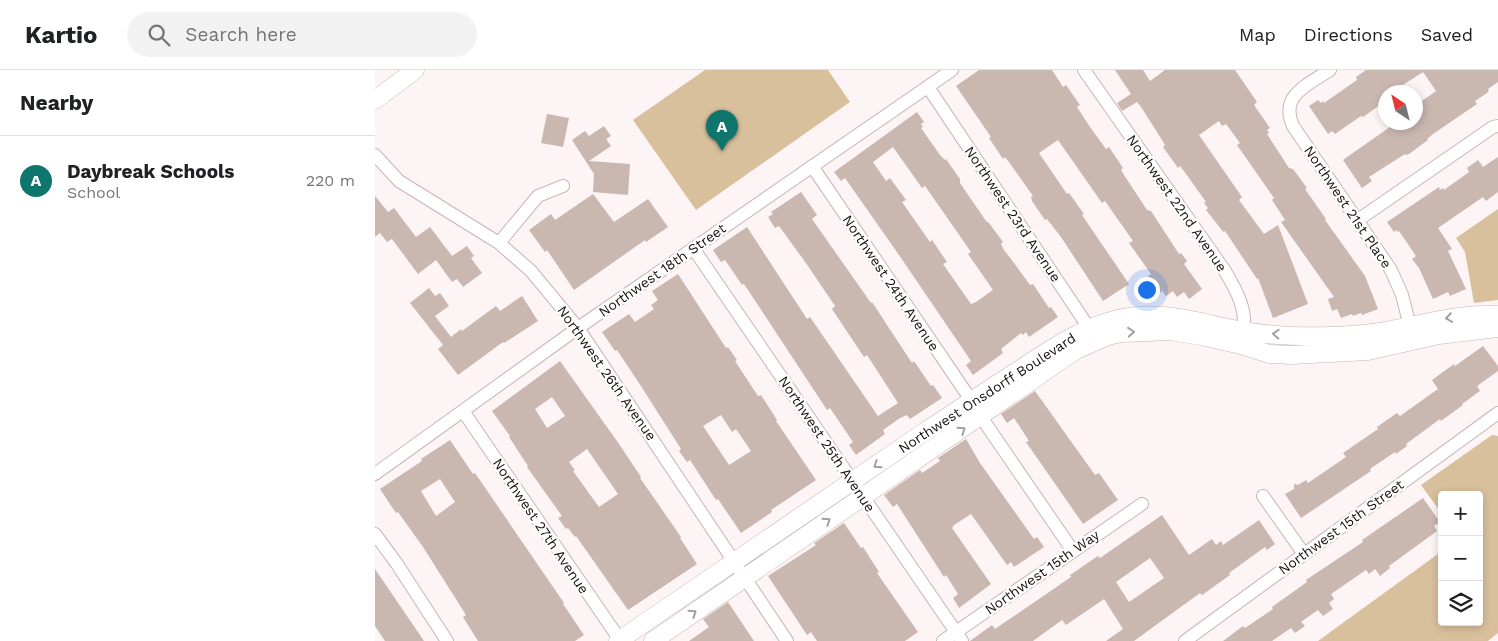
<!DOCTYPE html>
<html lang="en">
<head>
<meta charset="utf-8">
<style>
  :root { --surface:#fff; --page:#f2f2f2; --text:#202124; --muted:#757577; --line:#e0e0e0; --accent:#0f766e }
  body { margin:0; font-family:"Work Sans",sans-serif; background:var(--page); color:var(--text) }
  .controls { position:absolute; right:15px; bottom:15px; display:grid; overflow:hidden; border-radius:5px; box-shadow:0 2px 8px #0003 }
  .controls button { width:45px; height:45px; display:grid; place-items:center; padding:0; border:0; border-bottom:1px solid var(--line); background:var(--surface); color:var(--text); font:25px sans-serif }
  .compass { position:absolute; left:1003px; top:15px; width:45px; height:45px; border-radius:50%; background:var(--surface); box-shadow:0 2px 8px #0003; rotate:325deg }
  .you { position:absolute; left:771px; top:219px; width:18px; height:18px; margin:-12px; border:4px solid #fff; border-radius:50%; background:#1a73e8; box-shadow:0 0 0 8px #1a73e833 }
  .badge { display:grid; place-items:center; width:32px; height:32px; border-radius:50%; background:var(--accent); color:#fff; font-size:16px; font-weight:700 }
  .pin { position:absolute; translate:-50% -41px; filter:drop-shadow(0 1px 2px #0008) }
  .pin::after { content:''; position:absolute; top:26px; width:18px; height:15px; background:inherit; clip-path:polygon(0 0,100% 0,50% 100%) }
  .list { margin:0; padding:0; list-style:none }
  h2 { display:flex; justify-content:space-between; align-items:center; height:65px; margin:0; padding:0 20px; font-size:21px }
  h2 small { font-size:16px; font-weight:400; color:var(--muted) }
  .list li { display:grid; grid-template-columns:32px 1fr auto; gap:15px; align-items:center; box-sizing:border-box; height:90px; padding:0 20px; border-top:1px solid var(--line) }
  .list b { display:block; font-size:19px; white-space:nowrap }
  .list p { margin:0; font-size:16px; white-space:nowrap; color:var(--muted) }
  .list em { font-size:16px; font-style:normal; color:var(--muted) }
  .icon { flex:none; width:28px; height:28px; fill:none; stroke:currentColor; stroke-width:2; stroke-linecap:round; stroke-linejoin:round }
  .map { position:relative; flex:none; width:1123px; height:571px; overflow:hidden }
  header { display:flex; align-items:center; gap:30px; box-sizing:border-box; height:70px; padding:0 25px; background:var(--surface); border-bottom:1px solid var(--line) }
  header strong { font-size:24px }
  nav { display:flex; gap:28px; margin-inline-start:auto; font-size:18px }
  .search { width:350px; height:45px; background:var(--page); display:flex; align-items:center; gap:12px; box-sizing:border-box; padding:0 18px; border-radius:28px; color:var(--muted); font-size:19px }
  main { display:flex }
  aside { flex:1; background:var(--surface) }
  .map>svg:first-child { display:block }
  .green { fill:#d8c09c }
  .building { fill:#cab7b0; fill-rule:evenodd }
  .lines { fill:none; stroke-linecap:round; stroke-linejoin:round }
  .street-casing { stroke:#c9b4b7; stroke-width:14 }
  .secondary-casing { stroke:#c9b4b7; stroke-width:19 }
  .street { stroke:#fff; stroke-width:12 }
  .secondary { stroke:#fff; stroke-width:18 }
  .oneway { stroke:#a39fa0 }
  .labels { text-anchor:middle; stroke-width:4.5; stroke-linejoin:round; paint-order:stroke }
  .street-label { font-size:14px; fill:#181011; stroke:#fff }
</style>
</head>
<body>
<header>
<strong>Kartio</strong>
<div class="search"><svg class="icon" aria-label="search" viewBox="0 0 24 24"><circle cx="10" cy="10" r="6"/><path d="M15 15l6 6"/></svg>Search here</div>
<nav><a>Map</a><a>Directions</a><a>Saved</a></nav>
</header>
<main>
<aside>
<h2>Nearby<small></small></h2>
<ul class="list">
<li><span class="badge">A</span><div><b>Daybreak Schools</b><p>School</p></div><em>220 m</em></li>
</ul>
</aside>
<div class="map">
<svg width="1123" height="571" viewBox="0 0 1123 571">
  <rect width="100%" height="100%" fill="#fdf4f5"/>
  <path class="green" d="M330 0H453L475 32 321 140 258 50Z
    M1123 139V230L1099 233 1090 182 1081 168Z
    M1117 365 1123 366V563L1113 571H943L1067 481V552H1104V425H1067V444L1046 415Z"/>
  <path class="building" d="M604 0H677L688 17 691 15 705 35 702 37 715 57 731 79 734 77 748 98 746 100 749 105 772 140 776 141 804 184 806 183 812 191 809 194 827 219 814 229 809 222 802 227 798 221 791 226 787 221 785 223 773 206 776 204 754 173 758 171 730 131 727 133 683 70 664 83 692 124 694 123 709 144 707 145 754 214 728 231 686 167 672 149 670 150 657 131 656 127 658 126 634 92 630 87 628 89 614 68 616 67 581 16Z
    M740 0H768L775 11 790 0H860L882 32 879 35 895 58 892 60 894 63 892 64 914 98 918 99 932 118 930 119 951 149 950 150 990 206 1003 239 987 245 986 243 978 246 977 244 966 248 962 239 957 241 953 229 959 227 906 152 910 150 897 130 899 128 862 75 865 73 851 54 847 56 844 51 824 65 867 127 864 130 889 164 903 155 933 234 898 248 883 208 882 209 850 161 848 162 846 159 831 140 833 138 829 133 831 132 809 101 805 96 803 98 788 77 790 75 787 70 766 37 762 32 747 41 742 33 756 24Z
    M991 0H1123V12L1113 19 1114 20 1112 23 1100 31 1102 34 1058 64 1052 69 1053 70 1034 84 1031 85 1030 84 994 107 997 111 987 118 968 90 1022 52H1040V36L1061 21 1048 2 1017 22H1010V27L1007 29 1009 32 988 47 986 46 960 64 957 61 953 64 934 36 943 30 946 33 948 31 949 33 982 10 981 7Z
    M542 42 549 52 546 54 548 57 546 58 565 85 570 90 571 89 585 109V113L611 151 614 153 628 172 626 174 629 180 639 193 655 215 658 214 674 238 676 237 683 247 654 267 651 262 648 265 646 263 626 279 628 283 598 305 591 295 596 291 524 185 470 108 466 111 459 102ZM518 77 547 118 550 116 596 182 593 184 618 220 601 232 596 234 568 194 572 192 557 170 555 172 527 132 531 130 515 108 511 111 498 92Z
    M172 44 194 48 188 77 166 73Z
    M229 56 236 66 231 69 236 76 214 91 255 94 253 125 218 122 219 104 197 70 210 61 214 66Z
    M1123 87V122L1111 131 1108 127 1063 158 1077 179 1073 181 1091 219 1075 226 1073 222 1058 229 1044 198 1037 189 1041 186 1024 161 1023 162 1021 160 1019 162 1012 152 1064 117 1065 120 1068 118 1069 120 1094 102 1092 98 1103 90 1108 97Z
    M426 122 442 145 437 149 496 233 497 232 537 293 539 291 556 316 558 315 567 328 535 349 532 345 525 348 508 360 510 364 481 385 474 375 478 372 455 338 452 340 369 214 367 215 350 190 346 192 338 180 372 157 432 249 435 247 503 346 523 333 492 285 489 287 457 239 460 236 433 196 404 156 400 158 393 147 398 144 396 142Z
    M218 124 239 152 273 129 293 157 271 172 270 170 199 220 172 180 170 182 154 160 176 144 180 150Z
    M0 126 13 142 19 138 41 167 55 157 77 186 92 176 99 186 96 188 107 203 88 217 82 209 77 212 61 190 43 204 17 169 12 172 5 163 0 167Z
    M303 204 351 278 353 277 362 290 360 291 383 326 386 325 402 350 401 351 441 410 396 440 397 442 366 463 343 429 341 430 315 390 312 392 304 381 306 379 264 313 242 280 240 281 227 262 254 244 260 252 279 239 276 235 283 230 277 221ZM346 345 357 362 361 359 376 381 354 395 328 356Z
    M54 218 60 226 65 223 74 236 60 246 76 267 86 259 87 261 121 236 125 241 147 226 163 251 129 273 128 272 83 305 63 279 68 275 35 233Z
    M1108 276 1123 296V301L1102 316 1105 321 1087 334 1088 335 1066 351 1065 349 1031 374 1032 376 1021 384 1020 382 995 399 996 401 926 448 910 424 919 419V414L923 415 931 410 933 413 971 387 968 383 1003 359 1002 357 1022 343 1025 346 1063 319 1057 310 1079 294 1080 296Z
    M185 291 244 374 266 407 265 408 306 467 305 468 322 494 253 540 201 466 200 467 193 458 191 459 183 448 187 446 152 397 153 396 134 367 135 366 117 341ZM177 327 190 346 172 358 160 339ZM212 379 243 424 224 437 198 401 200 400 194 392Z
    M660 321 720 405 724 403 743 430 708 454 651 372 654 371 639 348 632 353 626 344Z
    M591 369 605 393 659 469 662 467 669 477 639 497 636 492 632 495 596 444 579 455 577 458 616 514 584 538 578 528 583 524 571 505 569 507 522 434 518 437 509 425 545 400 547 403 565 391 563 388Z
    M75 370 98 404 100 403 189 533 188 534 209 565 200 571H103L88 547 91 545 48 477 23 442 21 443 5 419 47 391 46 389ZM65 409 80 432 61 446 46 421Z
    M1048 428 1065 452 1059 456 1062 461 1014 496 1015 498 1005 506 1000 499 994 504 991 500 956 524 959 529 954 533 958 539 948 546 943 540 926 552 930 556 920 563 916 558 897 571H848L868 556 870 558 898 539 897 537 932 512 931 510 988 472 987 470Z
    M787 445 814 485 837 469 841 475 846 471 848 475 884 450 900 474 892 480 890 477 854 503 855 505 827 525 825 523 759 571H731L748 559 729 529 691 555 687 550 658 571H595L617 555 620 559 696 507 695 505 723 486 725 488ZM775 488 789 508 754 532 741 512Z
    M469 453 486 478 488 477 504 502 502 503 543 562 530 571H442L436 562 432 565 393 506 441 475 439 473Z
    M0 499 32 546 49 571H10L0 556Z
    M353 532 379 571H314L334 557 328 549Z"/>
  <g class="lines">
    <g class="street-casing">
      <path id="street" d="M709 0 850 201C863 223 873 241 868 268
        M955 0C933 15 904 25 918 56L1016 200 1027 225 1037 264
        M553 17 718 264
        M0 85 24 111 124 173 156 201 203 258 412 571
        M437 96 596 330
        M983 150 1118 57 1123 56
        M124 173 163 126 188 116
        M318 178 587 571
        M88 341 245 570
        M606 347 698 481
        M0 404 203 258 577 0
        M888 426 929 484
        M0 464 22 494 72 571
        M568 571 767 434
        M810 571 1123 343"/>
    </g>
    <g class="secondary-casing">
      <path id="secondary" d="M0 30 40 0
        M243 571C345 502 447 433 548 363 581 341 614 319 647 298 677 278 707 258 743 249 788 238 830 255 874 262 915 268 975 268 1016 260 1052 253 1086 243 1123 245
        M278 571 701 280 733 266 746 263 796 261 826 266 866 275 894 284 917 285 993 281 1064 265 1123 258"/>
    </g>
    <use href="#street" class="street"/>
    <use href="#secondary" class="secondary"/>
  </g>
  <defs><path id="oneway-chevron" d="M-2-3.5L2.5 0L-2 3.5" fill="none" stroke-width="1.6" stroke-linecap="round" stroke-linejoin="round" transform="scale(1.25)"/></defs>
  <g class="oneway">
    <use href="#oneway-chevron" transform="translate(1074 248) rotate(171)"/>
    <use href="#oneway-chevron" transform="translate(756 262) rotate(-5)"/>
    <use href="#oneway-chevron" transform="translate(901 264) rotate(-177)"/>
    <use href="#oneway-chevron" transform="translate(587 360) rotate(-34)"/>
    <use href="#oneway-chevron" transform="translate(502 395) rotate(146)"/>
    <use href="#oneway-chevron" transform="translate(452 451) rotate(-34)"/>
    <use href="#oneway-chevron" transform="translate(318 543) rotate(-35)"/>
  </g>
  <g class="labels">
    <g class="street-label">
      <text transform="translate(802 133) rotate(55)" y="5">Northwest 22nd Avenue</text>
      <text transform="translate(973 137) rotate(56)" y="5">Northwest 21st Place</text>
      <text transform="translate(638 144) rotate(56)" y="5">Northwest 23rd Avenue</text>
      <text transform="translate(287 200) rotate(-35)" y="5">Northwest 18th Street</text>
      <text transform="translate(516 213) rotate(56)" y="5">Northwest 24th Avenue</text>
      <text transform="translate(232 303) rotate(55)" y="5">Northwest 26th Avenue</text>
      <text transform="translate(612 323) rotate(-33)" y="5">Northwest Onsdorff Boulevard</text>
      <text transform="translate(452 374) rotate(56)" y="5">Northwest 25th Avenue</text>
      <text transform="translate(166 456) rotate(56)" y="5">Northwest 27th Avenue</text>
      <text transform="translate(966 457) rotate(-36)" y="5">Northwest 15th Street</text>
      <text transform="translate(667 502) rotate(-35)" y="5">Northwest 15th Way</text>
    </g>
  </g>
</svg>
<div class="controls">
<button>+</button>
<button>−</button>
<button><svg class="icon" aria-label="layers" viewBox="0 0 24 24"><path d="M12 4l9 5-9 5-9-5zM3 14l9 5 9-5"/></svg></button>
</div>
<svg class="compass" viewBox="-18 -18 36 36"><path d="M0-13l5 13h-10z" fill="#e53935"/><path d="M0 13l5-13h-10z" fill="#757577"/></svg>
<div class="you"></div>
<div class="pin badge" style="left:347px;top:81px">A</div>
</div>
</main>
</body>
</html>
